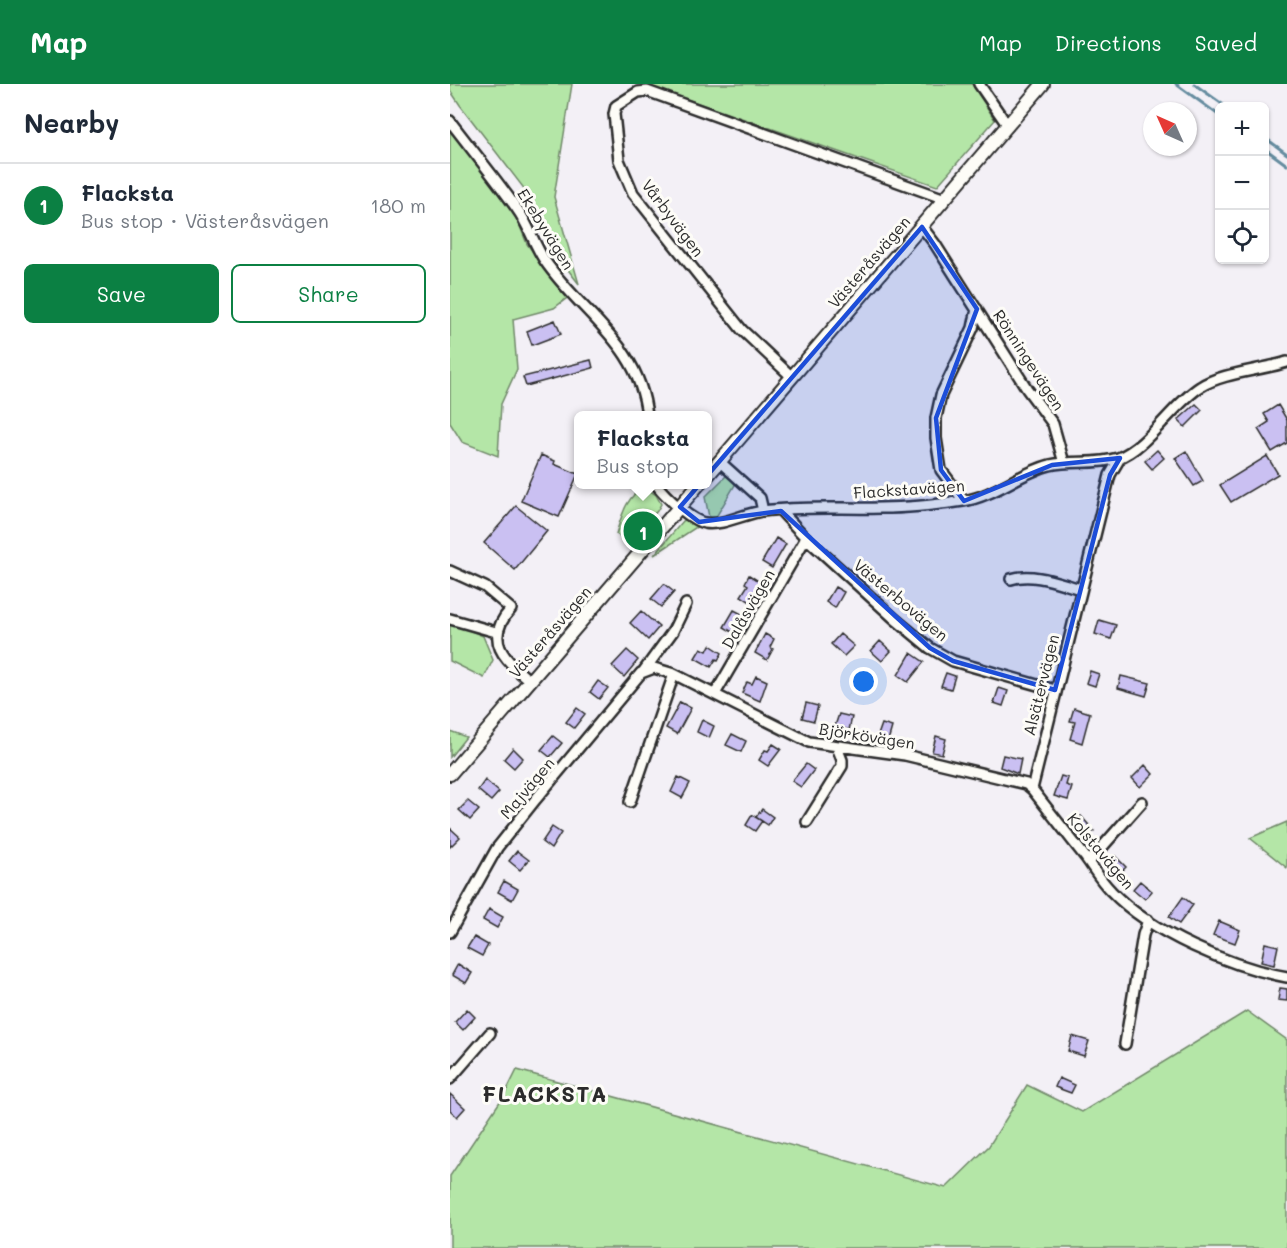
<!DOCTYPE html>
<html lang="en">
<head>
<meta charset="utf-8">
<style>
  :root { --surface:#fff; --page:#f2f2f3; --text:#1f2937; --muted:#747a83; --line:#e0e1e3; --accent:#0b8043 }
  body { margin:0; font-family:Mali,sans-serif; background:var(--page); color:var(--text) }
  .controls { position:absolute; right:18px; top:18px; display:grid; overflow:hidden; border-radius:9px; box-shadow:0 2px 4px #0004 }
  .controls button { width:54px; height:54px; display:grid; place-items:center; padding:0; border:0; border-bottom:2px solid var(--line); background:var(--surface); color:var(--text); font:30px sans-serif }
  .compass { position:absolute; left:693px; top:18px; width:54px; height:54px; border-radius:50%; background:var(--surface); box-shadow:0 2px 4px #0004; rotate:315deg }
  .you { position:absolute; left:414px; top:598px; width:21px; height:21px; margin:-15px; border:4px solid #fff; border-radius:50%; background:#1a73e8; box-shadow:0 0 0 9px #1a73e833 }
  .badge { display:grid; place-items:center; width:39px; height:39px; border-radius:50%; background:var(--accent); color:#fff; font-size:20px; font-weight:700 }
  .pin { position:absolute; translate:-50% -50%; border:3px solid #fff; box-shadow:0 2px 6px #0006 }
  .popup { position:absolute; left:124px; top:327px; width:138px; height:78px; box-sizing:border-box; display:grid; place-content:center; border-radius:9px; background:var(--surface); filter:drop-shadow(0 2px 4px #0005); font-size:20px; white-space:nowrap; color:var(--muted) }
  .popup b { font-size:22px; color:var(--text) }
  .popup::after { content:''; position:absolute; left:50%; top:100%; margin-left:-12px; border:12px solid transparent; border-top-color:var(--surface) }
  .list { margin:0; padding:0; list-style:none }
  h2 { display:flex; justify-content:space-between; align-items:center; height:78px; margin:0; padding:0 24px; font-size:26px }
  h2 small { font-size:20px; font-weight:400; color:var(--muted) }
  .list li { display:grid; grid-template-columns:39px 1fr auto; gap:18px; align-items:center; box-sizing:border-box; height:84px; padding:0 24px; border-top:2px solid var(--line) }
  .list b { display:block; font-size:22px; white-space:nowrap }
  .list p { margin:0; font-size:20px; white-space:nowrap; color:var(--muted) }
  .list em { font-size:20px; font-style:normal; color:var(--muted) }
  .actions { display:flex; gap:12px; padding:18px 24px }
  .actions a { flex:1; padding:14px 0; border:2px solid var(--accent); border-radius:9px; text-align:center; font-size:21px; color:var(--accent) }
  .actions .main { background:var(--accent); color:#fff }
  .icon { flex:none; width:33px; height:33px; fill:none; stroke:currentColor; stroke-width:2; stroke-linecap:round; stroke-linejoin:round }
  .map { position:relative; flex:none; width:837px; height:1164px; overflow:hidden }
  header { display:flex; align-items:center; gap:36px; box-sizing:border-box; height:84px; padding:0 30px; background:var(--accent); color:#fff }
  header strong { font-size:28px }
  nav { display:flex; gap:33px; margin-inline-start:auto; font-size:21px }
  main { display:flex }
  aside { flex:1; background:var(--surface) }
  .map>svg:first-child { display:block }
  .green { fill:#b4e6a7; stroke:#708869; stroke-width:1.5 }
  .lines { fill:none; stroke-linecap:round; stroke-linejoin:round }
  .stream { stroke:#658c9f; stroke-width:3 }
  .building { fill:#cac0f2; stroke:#2b2b2b; stroke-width:1.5 }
  .minor-casing { stroke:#2b2b2b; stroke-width:14 }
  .tertiary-casing { stroke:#2b2b2b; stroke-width:16 }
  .minor { stroke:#fdfcf7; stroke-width:9 }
  .tertiary { stroke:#fdfcf7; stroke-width:12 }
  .marked { fill:#1d4ed8; fill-opacity:0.2; stroke:#1d4ed8; stroke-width:4.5; stroke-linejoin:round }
  .labels { text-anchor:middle; stroke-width:6; stroke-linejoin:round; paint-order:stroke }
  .street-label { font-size:16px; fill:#2b2b2b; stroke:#fdfcf7 }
  .district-label { font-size:22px; font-weight:bold; letter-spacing:1.5px; fill:#2b2b2b; stroke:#fdfcf7 }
</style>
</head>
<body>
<header>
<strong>Map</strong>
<nav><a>Map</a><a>Directions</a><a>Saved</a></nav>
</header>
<main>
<aside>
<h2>Nearby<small></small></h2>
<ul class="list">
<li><span class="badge">1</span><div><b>Flacksta</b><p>Bus stop · Västeråsvägen</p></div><em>180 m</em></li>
</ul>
<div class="actions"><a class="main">Save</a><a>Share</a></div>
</aside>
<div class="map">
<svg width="837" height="1164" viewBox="0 0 837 1164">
  <rect width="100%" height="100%" fill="#f3f0f6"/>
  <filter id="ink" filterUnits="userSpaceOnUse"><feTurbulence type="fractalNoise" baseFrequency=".0167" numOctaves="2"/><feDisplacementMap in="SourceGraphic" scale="12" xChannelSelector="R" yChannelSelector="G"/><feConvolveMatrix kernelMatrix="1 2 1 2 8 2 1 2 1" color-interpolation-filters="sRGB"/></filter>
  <g filter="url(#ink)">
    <path class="green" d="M0 0H122L104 113 129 200 116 183 84 127 76 107 10 21 0 6Z
      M193 0H522L545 36 487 102Z
      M0 46 43 97 63 125 77 160 117 214 104 224 63 235 67 285 51 320 48 372 12 358 0 339Z
      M278 390H282L285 401 266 433H259L255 413Z
      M195 403 206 411 211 420 207 427 191 444 186 441 181 448 182 450 169 452 166 450C172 431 176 412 195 403Z
      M237 435 248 442 204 471 233 437Z
      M0 538 33 552 43 576 34 594 0 577Z
      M0 647 16 653 0 673Z
      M837 738V784L800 754Z
      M797 927 837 956V1164H0V1092L55 1010 67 986 496 1104 539 1062 577 1001 632 1028Z"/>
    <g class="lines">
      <path class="stream" d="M726 0 770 32
        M744 0 775 22
        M814 53 837 70
        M814 64 837 81"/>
    </g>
    <path class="building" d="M105 236 111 250 82 261 77 247Z
      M141 276 143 284 76 302 73 293Z
      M746 320 752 326 735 343 728 336Z
      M828 321 837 336V359L822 368 808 345 819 338 814 330Z
      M707 366 714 374 702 385 695 377Z
      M736 367 753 397 744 402 725 374Z
      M91 371 105 377 104 380 128 390 109 433 71 417Z
      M817 372 828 390 781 418 770 401Z
      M66 422 97 447 65 486 34 459Z
      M326 454 336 460 322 484 312 478Z
      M299 491 313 500 302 519 291 512 298 501 295 499Z
      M214 500 224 508 211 523 201 515Z
      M385 503 394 508 385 524 376 518Z
      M284 526 294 531 284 549 274 543Z
      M191 527 209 543 198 556 180 539Z
      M649 536 666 541 661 555 645 550Z
      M315 550 324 555 320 563 323 565 317 576 305 569Z
      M390 550 404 562 394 572 381 560Z
      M430 557 441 567 432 577 421 567Z
      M260 561 272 569 268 576 266 575 261 583 245 574 251 564 257 567Z
      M177 566 188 576 174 593 162 582Z
      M461 569 474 578 458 598 448 591Z
      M640 587 649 590 645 602 636 599Z
      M496 589 505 592 501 605 491 602Z
      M306 592 317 597 310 617 292 609 297 598 302 600Z
      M671 592 700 599 696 612 668 604Z
      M148 597 158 604 149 615 140 608Z
      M549 604 558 607 553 622 544 619Z
      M230 618 241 624 227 650 216 644Z
      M356 619 368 622 364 637 352 634Z
      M127 624 135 630 124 644 116 638Z
      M624 624 640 629 632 659 620 655 625 638 620 637Z
      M389 630 402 633 399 646 385 642Z
      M252 636 264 642 259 654 247 648Z
      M432 640 442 643 438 657 427 654Z
      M282 650 296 657 291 668 276 661Z
      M103 652 112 659 100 673 91 666Z
      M486 652 496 655 492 670 482 668Z
      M323 660 331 665 318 682 309 676 315 666 318 667Z
      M63 664 73 674 64 684 54 675Z
      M553 671 571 675 568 690 550 683Z
      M356 680 364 686 351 703 342 697Z
      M695 681 703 690 690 703 682 694Z
      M611 692 618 694 616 701 622 703 618 716 604 712Z
      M228 693 240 699 232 714 221 708Z
      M35 696 49 708 41 717 28 706Z
      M18 717 29 726 20 736 9 726Z
      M312 725 323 733 318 741 306 733Z
      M302 731 312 737 305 747 296 741Z
      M631 732 644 747 633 757 621 741Z
      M102 743 111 749 101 765 92 758Z
      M0 744 10 753 0 763Z
      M67 767 79 776 70 786 59 777Z
      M665 772 676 783 667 792 657 781Z
      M54 797 68 805 62 816 48 808Z
      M690 797 702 807 695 815 683 805Z
      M733 813 743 821 729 840 719 833Z
      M39 825 53 833 47 844 33 836Z
      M769 837 790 846 785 859 763 851Z
      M24 853 38 861 32 872 17 864Z
      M815 859 828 862 824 881 811 878Z
      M8 880 22 889 16 899 2 891Z
      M830 904 837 905V917L828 916Z
      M17 925 25 933 13 946 5 938Z
      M622 952 639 957 634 972 618 967Z
      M609 994 625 1001 621 1009 605 1003Z
      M0 1010 15 1024 7 1033 0 1026Z"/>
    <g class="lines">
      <g class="minor-casing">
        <path id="minor" d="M529 0 558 42
          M0 37C22 66 46 95 67 125 79 141 84 161 95 177 132 231 190 260 197 332
          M472 143 485 160 577 305 603 340 614 379
          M342 293 292 246 183 109 169 76 164 30 166 22 188 8 197 7 495 115
          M269 377 310 414 313 427
          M206 400C215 412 241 437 255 439 273 442 295 429 313 427 352 422 392 425 431 424 458 424 486 421 513 417 545 412 569 389 600 381 623 376 646 381 668 374 697 364 723 320 750 303 771 289 812 286 837 278
          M514 417 491 386 486 354V334L491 311 523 244 527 225
          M331 427 356 454 445 535 480 564 503 577 605 606
          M0 487 35 503 61 525C33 555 54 576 80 597
          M561 495C583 488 609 499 631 505
          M0 535 46 548
          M193 588 223 547 236 520
          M265 610 356 454
          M582 705 660 391 670 374
          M180 718 224 590
          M357 738 392 682V676L387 663
          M639 778 692 718
          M0 848 47 764 86 715 191 589 204 584 224 590 359 658 455 671 576 700 582 705C600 728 618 751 636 774 644 785 651 797 661 807 701 849 781 883 837 893
          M675 960 693 851 698 836
          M0 995 40 949"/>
      </g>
      <g class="tertiary-casing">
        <path id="tertiary" d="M258 391 593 0
          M0 690 249 400"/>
      </g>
      <use href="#minor" class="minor"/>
      <use href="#tertiary" class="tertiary"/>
    </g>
  </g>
  <path class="marked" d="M472 143 527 225 486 334 491 386 514 417 602 381 670 374 660 391 605 606 503 577 480 564 331 427 249 438 230 423Z"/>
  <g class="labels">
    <g class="street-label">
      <text transform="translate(223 134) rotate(53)" y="6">Vårbyvägen</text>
      <text transform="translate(96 145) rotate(58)" y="6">Ekebyvägen</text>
      <text transform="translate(419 178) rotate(-49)" y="6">Västeråsvägen</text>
      <text transform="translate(579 276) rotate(57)" y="6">Rönningevägen</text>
      <text transform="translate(459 405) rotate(-4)" y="6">Flackstavägen</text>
      <text transform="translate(451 516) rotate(40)" y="6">Västerbovägen</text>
      <text transform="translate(298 525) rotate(-60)" y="6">Dalåsvägen</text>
      <text transform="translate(100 548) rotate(-49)" y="6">Västeråsvägen</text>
      <text transform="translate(591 601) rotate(-76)" y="6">Alsätervägen</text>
      <text transform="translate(417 652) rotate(9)" y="6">Björkövägen</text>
      <text transform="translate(77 704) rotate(-50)" y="6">Majvägen</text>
      <text transform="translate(651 767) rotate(50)" y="6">Kolstavägen</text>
    </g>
    <g class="district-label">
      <text x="95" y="1018">FLACKSTA</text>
    </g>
  </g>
</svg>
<div class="controls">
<button>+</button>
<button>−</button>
<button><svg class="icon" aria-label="locate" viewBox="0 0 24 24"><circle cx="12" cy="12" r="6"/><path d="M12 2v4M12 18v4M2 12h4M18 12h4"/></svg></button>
</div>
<svg class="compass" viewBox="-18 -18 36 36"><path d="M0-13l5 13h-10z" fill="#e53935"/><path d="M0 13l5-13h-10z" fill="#747a83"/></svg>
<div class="you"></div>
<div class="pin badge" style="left:193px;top:447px">1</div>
<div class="popup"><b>Flacksta</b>Bus stop</div>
</div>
</main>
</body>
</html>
